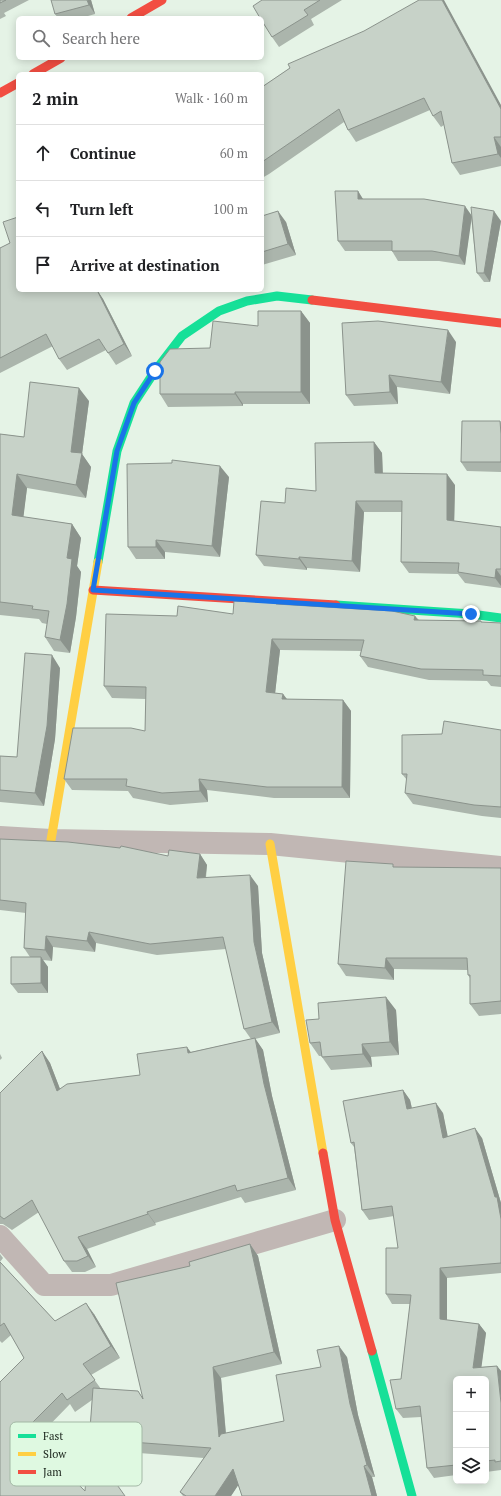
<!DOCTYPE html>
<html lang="en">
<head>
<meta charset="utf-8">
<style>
  :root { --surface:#fff; --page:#f2f2f2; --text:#202124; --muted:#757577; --line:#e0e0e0 }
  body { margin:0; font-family:"PT Serif",serif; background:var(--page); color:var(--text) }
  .controls { position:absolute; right:12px; bottom:12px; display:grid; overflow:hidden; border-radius:6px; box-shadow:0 2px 10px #0003 }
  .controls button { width:36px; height:36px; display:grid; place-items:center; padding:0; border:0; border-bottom:1px solid var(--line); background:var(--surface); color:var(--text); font:20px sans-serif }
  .stop { position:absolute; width:12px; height:12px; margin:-9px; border:3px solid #1a73e8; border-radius:50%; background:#fff }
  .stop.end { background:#1a73e8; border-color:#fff; box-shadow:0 1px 4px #0008 }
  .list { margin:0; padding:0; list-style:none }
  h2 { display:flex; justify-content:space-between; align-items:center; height:52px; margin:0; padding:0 16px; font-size:17px }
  h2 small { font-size:13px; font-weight:400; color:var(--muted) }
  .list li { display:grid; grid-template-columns:26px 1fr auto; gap:12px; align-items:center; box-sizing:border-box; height:56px; padding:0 16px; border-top:1px solid var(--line) }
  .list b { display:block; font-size:15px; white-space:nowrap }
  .list em { font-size:13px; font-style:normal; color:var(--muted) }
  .icon { flex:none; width:22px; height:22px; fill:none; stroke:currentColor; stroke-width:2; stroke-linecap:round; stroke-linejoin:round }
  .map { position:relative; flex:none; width:501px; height:1496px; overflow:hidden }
  .search { position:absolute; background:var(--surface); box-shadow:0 2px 10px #0003; left:16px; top:16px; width:248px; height:44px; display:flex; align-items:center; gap:10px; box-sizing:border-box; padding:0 14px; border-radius:6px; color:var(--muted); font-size:15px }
  .panel { position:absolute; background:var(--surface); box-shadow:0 2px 10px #0003; left:16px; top:72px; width:248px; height:220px; border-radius:6px }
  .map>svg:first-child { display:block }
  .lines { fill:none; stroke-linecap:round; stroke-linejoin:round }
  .street { stroke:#c1b7b4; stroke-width:22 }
  .fast { stroke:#16e098; stroke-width:9 }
  .slow { stroke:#ffcf43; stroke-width:9 }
  .jam { stroke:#f24e42; stroke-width:9 }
  .wall { fill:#abb5ac }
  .shaded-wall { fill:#8b938c }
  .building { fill:#c7d2c8; stroke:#8b938c }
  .route { stroke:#1a73e8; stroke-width:5 }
  .key { fill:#dff9e1; stroke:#a3b8a5; stroke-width:1 }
  .key-label { font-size:11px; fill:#182219 }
</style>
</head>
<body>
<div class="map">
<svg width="501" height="1496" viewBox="0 0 501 1496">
  <rect width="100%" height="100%" fill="#e5f3e6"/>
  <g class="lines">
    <path class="street" d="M0 837 51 840 270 844 501 867
      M0 1236 44 1285H111L335 1220"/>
    <path class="fast" d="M98 562 117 451 134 403 155 371 182 336 219 311 247 301 277 296 312 300
      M336 605 471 614 501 618
      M372 1351 412 1496"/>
    <path class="slow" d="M51 840 98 562
      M270 844 323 1153"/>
    <path class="jam" d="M131 18 162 0
      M33 74 61 58
      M0 93 18 83
      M312 300 501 323
      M93 590 336 605
      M323 1153 335 1220 372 1351"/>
  </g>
  <path class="wall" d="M0 0H29L4 13 6 16 0 19Z
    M91 0 95 14 81 18H58L55 14Z
    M262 0H342L311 19 314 25 279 47 272 37Z
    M290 68 501 105V166L460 175 452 163 444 125 441 127 433 116 430 110 356 142 348 130 344 122 269 174 262 178V87Z
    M358 191 363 199 501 221 490 282H484L477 273 471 216 465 265 439 261H398L392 251H345L338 241Z
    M262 216 286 222 296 255 262 265Z
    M18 217V290H97L103 299 132 356 116 365 106 350 67 370 59 359 53 346 0 373V248L10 243Z
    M301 311 310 323V404H243V406L168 407 160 394 210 348 258 326Z
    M456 342 450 394 397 387 398 404 354 406 346 395Z
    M89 401 82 454 91 467 86 498 27 488 23 517 72 524 81 538 77 566 81 572 76 617 70 653 54 651 45 637 47 624 42 623 39 619 0 615V434L24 437Z
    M500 421 501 423V472L467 471 461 462Z
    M374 442 382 453 383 473 455 485 454 521 501 527V588L465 583 458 574 409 573 401 562 402 512H364L360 572 307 568V570L264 566 256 555 285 503 316 491Z
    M229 477 220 557 165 552V559H136L128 547Z
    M277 604 415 616 419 620 482 622 501 623V687L491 686 487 681 429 680 368 667 360 656 361 651 280 650 275 693 283 694 287 699 343 700 351 711 350 798H274L207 790 208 802 170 805 133 798 128 791 72 790 64 779 145 731 146 699 112 698 104 686 177 616 233 614Z
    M60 668 55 739 44 806 0 802V756L17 757Z
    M501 730V818L482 816 413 804 405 793 407 780 402 774 442 734Z
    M0 839 168 856 200 854 207 865 206 878 258 886 262 953 280 1033 255 1039 263 1050 272 1096 296 1190 245 1203 241 1197 155 1223 156 1225 87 1249 96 1267 85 1272H72L64 1261 39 1212 12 1230 3 1224H0V1093L42 1051 50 1063 60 1089 140 1075 191 1052 251 1039 244 1029 226 949 157 955 96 943 95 952 53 947 52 961 43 960 48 967V993H18L11 984 30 957 24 948 26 913 0 910Z
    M395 867 501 868V1014L479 1016 470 1004V978L468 975V970L394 969V980L346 976 338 964Z
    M396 1010 399 1055 371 1057 372 1067 331 1070 322 1057V1056H319L310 1043Z
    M0 1054 2 1058 0 1060Z
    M403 1090 410 1100 412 1108 443 1113 447 1136 482 1138 501 1203V1273L447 1278V1320L479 1324 486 1333 481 1367 497 1366 501 1371V1470L486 1472V1379H456V1475L434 1478 427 1468 421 1417 403 1418 396 1409 401 1379 410 1304H392L386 1294 398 1248 394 1216 369 1220 362 1210 354 1147 351 1143Z
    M250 1244 258 1256 282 1364 221 1378 226 1433 284 1421 321 1367 347 1357 358 1415 375 1477H372L377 1496H242L238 1485 231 1496H183L180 1492 204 1458 113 1451 98 1440 90 1429 92 1400 75 1412 70 1404 34 1441 85 1491 0 1496 24 1358 11 1335 2 1343 0 1341V1254L3 1258 0 1262 55 1321 94 1314 120 1358 91 1375 101 1389 138 1391 142 1397 190 1266Z"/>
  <path class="shaded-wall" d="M87 0H91L95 14 89 5Z
    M442 0H444L501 105V109Z
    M494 137 501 147V158L498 154Z
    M358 191 364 201 358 199Z
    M465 206 472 216 465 265 459 256Z
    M278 211 286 222 296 255 288 244Z
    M494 211 501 221 490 282 484 273Z
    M97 290 103 299 132 356 124 344Z
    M301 311 310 323V404L301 392Z
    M448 330 456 342 450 394 441 382Z
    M389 375 397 387 398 404 390 392Z
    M79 388 89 401 82 454 91 467 86 498 76 485 71 452Z
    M235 392 243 404V406L235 394Z
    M374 442 382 453 383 484 375 473Z
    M220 466 229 477 220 557 212 546Z
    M17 474 27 488 22 529 12 515Z
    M447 474 455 485 454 531 447 520Z
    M356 501 364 512 360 572 352 561Z
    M72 524 81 538 77 566 81 572 76 617 70 653 60 640 67 558Z
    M156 540 165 552V559L156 547Z
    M299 557 307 568V570L299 559Z
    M496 569 501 576V586L495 578Z
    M415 616 423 627 414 620Z
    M272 639 280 650 274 703 266 692Z
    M52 655 60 668 55 739 44 806 35 793Z
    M283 694 291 705 282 699Z
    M343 700 351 711 350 798 342 787Z
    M199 779 207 790 208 802 200 791Z
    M200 854 207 865 204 889 197 878Z
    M250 875 258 886 262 953 280 1033 272 1022 254 942Z
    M89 932 96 943 95 952 87 941Z
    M46 936 53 947 52 961 45 950Z
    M41 957 48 967V993L41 983Z
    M386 958 394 969V980L385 968Z
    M386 997 396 1010 399 1055 390 1042Z
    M255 1038 263 1050 272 1096 296 1190 288 1178 264 1084Z
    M362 1044 371 1057 372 1067 363 1054Z
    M187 1047 196 1059 188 1053Z
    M42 1051 50 1063 65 1102 57 1091Z
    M403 1090 410 1100 414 1119 407 1109Z
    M436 1103 443 1113 450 1147 443 1138Z
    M475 1128 482 1138 501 1203V1219Z
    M147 1212 155 1223 156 1225 148 1214Z
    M78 1237 87 1249 96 1267 88 1256Z
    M250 1244 258 1256 282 1364 274 1352Z
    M440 1268 447 1278V1328L440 1319Z
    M86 1303 94 1314 120 1358 111 1346Z
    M479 1324 486 1333 480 1378 473 1368Z
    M339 1346 347 1357 358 1415 375 1477 367 1465 350 1404Z
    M497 1366 501 1371V1403Z
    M213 1367 221 1378 227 1448 219 1437Z
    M364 1466 372 1477 377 1496H372Z
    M233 1469 241 1481 231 1496H215Z"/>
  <path class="building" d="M0 0H6L0 3Z
    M51 0H87L89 5 55 14Z
    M262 0H320L304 10 308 15 272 37 262 21V18H260L253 6Z
    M419 0H442L501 109V137H494L498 154 452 163 441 111 433 116 424 98 348 130 339 109 262 162V87L290 68 288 64 364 31Z
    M335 191H358V199H424L465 206 459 256 432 251H392V241H338Z
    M471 207 494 211 484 273H477Z
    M278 211 288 244 262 252V216Z
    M18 217V290H88V291L90 290H97L124 344 108 353 99 339 59 359 46 334 0 358V248L10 243 3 222Z
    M258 311H301V392H235V394H160V362L170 349 210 348 213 321 258 326Z
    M378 321 448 330 441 382 389 375 390 392 346 395 342 323Z
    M30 382 79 388 71 452 82 453 76 485 17 474 12 515 72 524 67 558 72 559 67 604 60 640 45 637 49 611 32 609 33 606 0 602V434L24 437Z
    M462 421H500L501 434V462H461Z
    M374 442 375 473 447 474V520L501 527V569H496L495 578 458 572 459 563 401 562 402 501H356L352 561 299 557V559L256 555 261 501 285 503 286 488 316 491 315 443Z
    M172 460 220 466 212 546 156 540V547H128L127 464 172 463Z
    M234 601 276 603V604L392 611 415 616 414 620 481 621V622L501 623V676L483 675V670L421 669 360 656 364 640 272 639 266 692 283 694 282 699 343 700 342 787H267L199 779 200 791 162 793 126 786 127 779H64L73 728H131L145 731 146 687 104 686 106 614 177 616 178 606 233 614Z
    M25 653 52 655 47 726 35 793 0 790V756L17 757Z
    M444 721 501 730V807L474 805 405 793 407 774H402V735L442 734Z
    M0 839 68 842 120 848 121 846 168 856 169 850 200 854 197 878 250 875 254 942 272 1022 244 1029 223 937 150 944 89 932 87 941 46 936 45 950 24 948 26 903 0 900Z
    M346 861 393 864V867L501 868V1001L470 1004V975H468L467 958H386L385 968 338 964Z
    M11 957H41V983L11 984Z
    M386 997 390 1042 362 1044 363 1054 322 1057 320 1042 310 1043 306 1020 319 1019 318 1003Z
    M255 1038 264 1084 288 1178 237 1191 235 1185 147 1212 148 1214 78 1237 88 1256 77 1261H64L32 1200 4 1219 0 1216V1093L42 1051 57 1091 67 1084 140 1075 137 1054 187 1047 188 1053Z
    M403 1090 407 1109 436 1103 443 1138 475 1128 495 1197H497L501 1219V1263L440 1268V1319L479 1324 473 1368 497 1366 501 1403V1461L495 1462V1460L486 1461V1379H456V1465L427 1468 420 1406 396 1409 390 1380 401 1379 411 1295 386 1294V1248H398L392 1206 362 1210 354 1142 351 1143 343 1101Z
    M250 1244 274 1352 213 1367 219 1437 221 1434 284 1421 276 1375 321 1367 317 1350 339 1346 350 1404 367 1465 364 1466 372 1496H242L233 1469 215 1496H186L180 1492 211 1448 105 1440 90 1429 93 1388 138 1391 143 1399 116 1283 190 1266 189 1262Z
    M0 1262 55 1321 86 1303 111 1346 83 1364 95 1380 67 1400 62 1393 24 1431 85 1491 86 1478 103 1465 125 1496H0V1382L24 1358 4 1323 0 1326Z"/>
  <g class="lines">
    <path class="route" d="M155 371 134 403 117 451 93 590 471 614"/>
  </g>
  <rect x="10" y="1422" width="132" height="64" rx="6" class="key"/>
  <rect x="18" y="1434" width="18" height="4" fill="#16e098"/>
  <rect x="18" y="1452" width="18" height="4" fill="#ffcf43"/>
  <rect x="18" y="1470" width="18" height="4" fill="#f24e42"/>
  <g class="key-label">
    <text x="43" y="1440">Fast</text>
    <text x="43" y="1458">Slow</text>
    <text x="43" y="1476">Jam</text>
  </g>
</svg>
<div class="controls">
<button>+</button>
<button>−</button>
<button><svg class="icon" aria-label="layers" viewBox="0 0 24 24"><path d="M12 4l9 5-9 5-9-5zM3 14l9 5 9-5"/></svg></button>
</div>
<div class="stop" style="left:155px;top:371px"></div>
<div class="stop end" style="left:471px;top:614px"></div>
<div class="search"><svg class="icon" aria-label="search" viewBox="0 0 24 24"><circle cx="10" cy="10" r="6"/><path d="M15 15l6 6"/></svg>Search here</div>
<section class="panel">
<h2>2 min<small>Walk · 160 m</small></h2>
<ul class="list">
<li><svg class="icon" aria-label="ahead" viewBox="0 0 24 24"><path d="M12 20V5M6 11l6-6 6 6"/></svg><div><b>Continue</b></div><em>60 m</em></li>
<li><svg class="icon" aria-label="left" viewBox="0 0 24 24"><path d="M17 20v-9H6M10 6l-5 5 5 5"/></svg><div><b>Turn left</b></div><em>100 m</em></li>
<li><svg class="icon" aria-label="arrive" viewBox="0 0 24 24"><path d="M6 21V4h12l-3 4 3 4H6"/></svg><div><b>Arrive at destination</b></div></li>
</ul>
</section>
</div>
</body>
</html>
